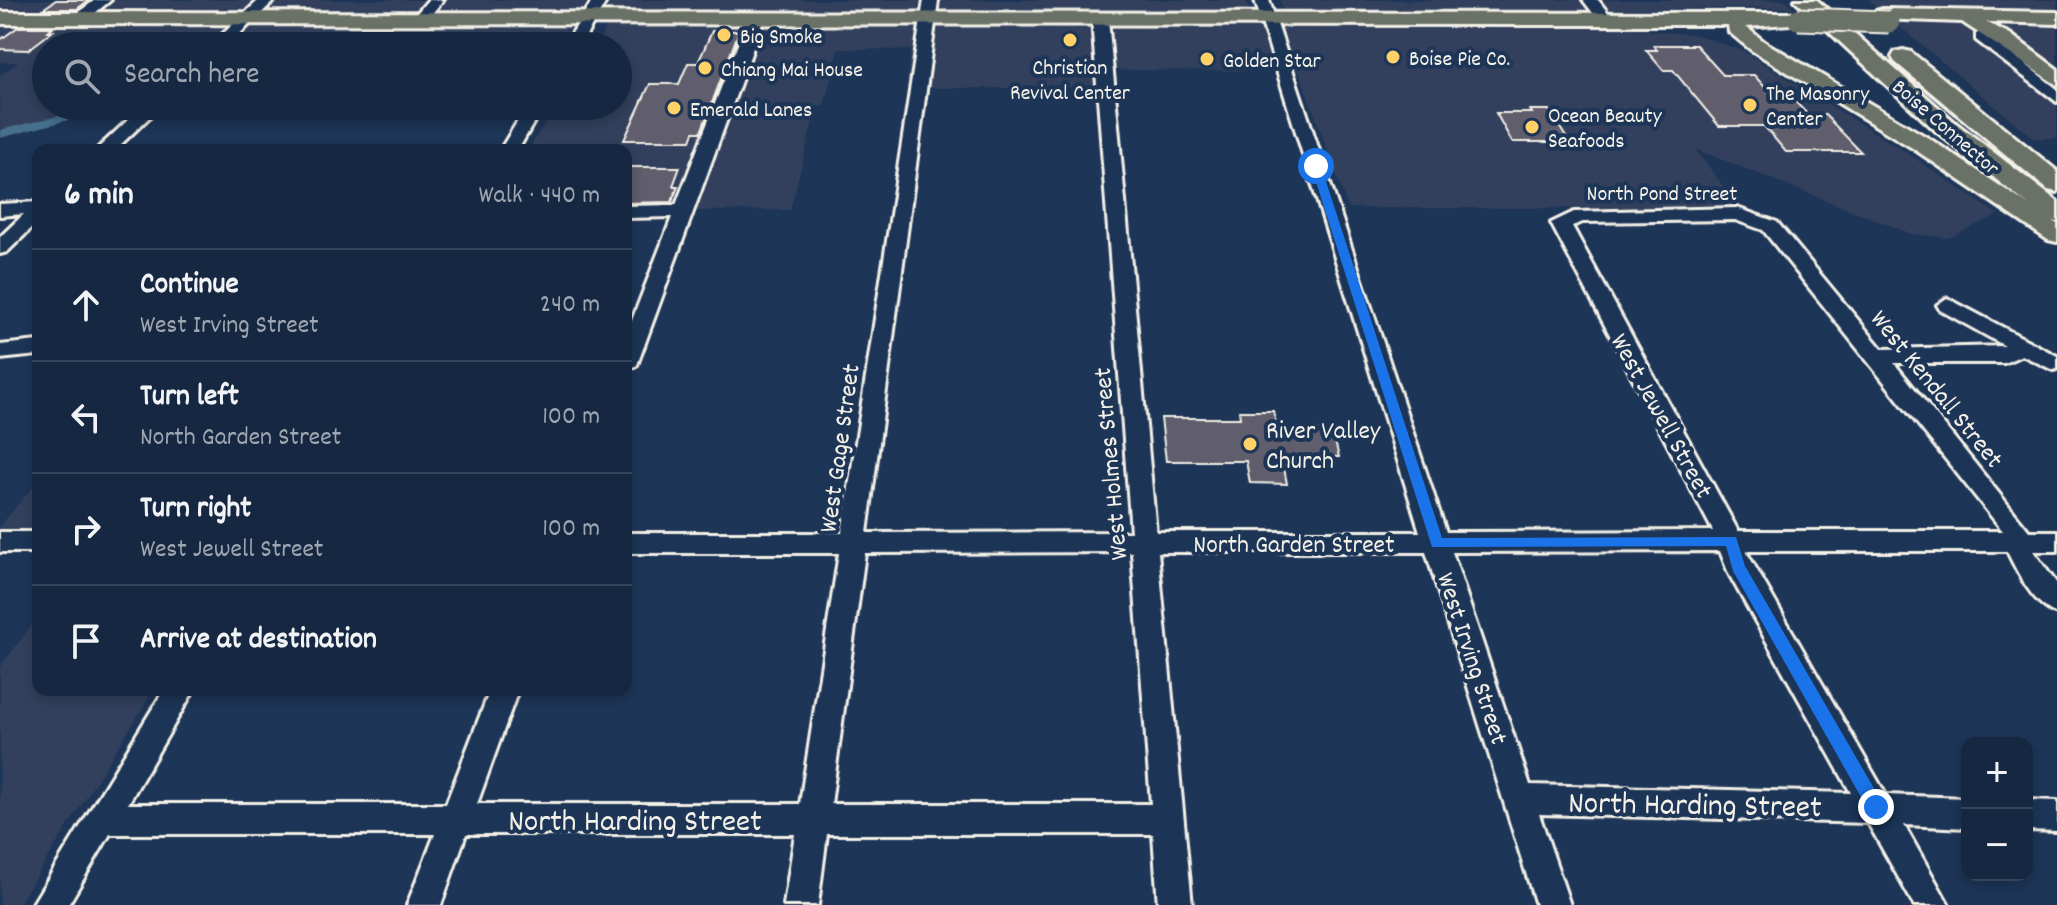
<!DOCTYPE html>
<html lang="en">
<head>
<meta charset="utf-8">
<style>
  :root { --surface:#162841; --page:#23344c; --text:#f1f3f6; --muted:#9ea6b1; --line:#35445a }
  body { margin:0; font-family:Dekko,sans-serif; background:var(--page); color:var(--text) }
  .controls { position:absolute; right:24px; bottom:24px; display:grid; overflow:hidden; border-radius:16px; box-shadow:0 4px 12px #0003 }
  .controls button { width:72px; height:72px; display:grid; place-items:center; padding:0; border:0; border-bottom:2px solid var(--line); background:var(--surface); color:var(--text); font:40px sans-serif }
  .stop { position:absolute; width:24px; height:24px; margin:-18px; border:6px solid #1a73e8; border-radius:50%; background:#fff }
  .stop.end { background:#1a73e8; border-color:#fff; box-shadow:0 2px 8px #0008 }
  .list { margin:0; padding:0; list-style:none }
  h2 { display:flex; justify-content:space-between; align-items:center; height:104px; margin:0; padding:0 32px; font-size:34px }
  h2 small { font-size:26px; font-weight:400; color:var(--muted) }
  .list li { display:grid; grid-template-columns:52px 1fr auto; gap:24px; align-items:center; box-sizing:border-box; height:112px; padding:0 32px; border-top:2px solid var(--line) }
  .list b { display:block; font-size:30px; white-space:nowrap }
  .list p { margin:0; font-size:26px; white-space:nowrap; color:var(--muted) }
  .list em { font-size:26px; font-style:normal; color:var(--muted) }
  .icon { flex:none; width:44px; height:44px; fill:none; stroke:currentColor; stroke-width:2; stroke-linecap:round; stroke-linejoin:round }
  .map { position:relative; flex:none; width:2057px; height:905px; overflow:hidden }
  .search { position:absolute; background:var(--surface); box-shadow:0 4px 12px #0003; left:32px; top:32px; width:600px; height:88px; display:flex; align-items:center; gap:20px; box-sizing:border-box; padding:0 28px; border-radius:44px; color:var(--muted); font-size:30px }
  .panel { position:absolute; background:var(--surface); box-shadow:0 4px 12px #0003; left:32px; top:144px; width:600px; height:552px; border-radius:16px }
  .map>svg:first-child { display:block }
  .built { fill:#31415d }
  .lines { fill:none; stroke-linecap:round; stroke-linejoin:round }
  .canal { fill:#46708d; fill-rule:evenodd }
  .building { fill:#605d6c; stroke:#f4f1e8; stroke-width:2 }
  .minor-casing { stroke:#f4f1e8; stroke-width:6 }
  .major-casing { stroke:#f4f1e8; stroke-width:6 }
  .highway-casing { stroke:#f4f1e8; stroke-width:6 }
  .minor { fill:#1d3557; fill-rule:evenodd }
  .major { fill:#6a7166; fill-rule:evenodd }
  .highway { fill:#6a7166; fill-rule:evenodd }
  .major-bridge-casing { stroke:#f4f1e8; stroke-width:25; stroke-linecap:butt }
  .major-bridge { stroke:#6a7166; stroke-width:21 }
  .route { fill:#1a73e8 }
  .poi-dot { fill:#ffd166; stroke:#1d3557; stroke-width:3 }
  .labels { text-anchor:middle; stroke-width:8; stroke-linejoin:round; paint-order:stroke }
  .far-poi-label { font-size:22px; fill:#f4f1e8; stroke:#1d3557; text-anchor:start }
  .far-street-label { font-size:22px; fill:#f4f1e8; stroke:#1d3557 }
  .street-label { font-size:26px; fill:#f4f1e8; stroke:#1d3557 }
  .poi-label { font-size:26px; fill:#f4f1e8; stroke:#1d3557; text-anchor:start }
  .near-street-label { font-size:32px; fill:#f4f1e8; stroke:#1d3557 }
</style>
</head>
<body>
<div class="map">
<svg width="2057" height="905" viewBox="0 0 2057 905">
  <rect width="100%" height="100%" fill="#1d3557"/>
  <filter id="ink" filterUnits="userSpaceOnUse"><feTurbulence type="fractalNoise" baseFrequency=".0125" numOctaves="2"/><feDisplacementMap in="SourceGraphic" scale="16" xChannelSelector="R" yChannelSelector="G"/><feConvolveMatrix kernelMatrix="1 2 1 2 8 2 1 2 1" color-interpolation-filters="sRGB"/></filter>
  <g filter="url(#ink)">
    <path class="built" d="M0 0H588L559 46H46V106H114L0 135V76L18 62H0Z
      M610 0H1245L1249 12 604 10Z
      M1280 0H1786L1794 8 1610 9 1624 28 1697 35 1743 51 1912 156 1998 215 1948 238 1912 234 1695 149 1740 208H1348L1299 71 1100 70 1101 88H906L911 50 838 49 824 106H817L790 210 693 211 626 206V150H528L556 106H618V46H595L609 23 1290 28Z
      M1868 0H2057V138H2033Z
      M38 481V555L0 556V526Z
      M38 617V690H154L18 905H0V667Z"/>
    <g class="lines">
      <path class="canal" d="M100 106H122L0 138V130Z"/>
    </g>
    <path class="building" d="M56 0H89L77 9H43Z
      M18 27H53L48 31H53L28 50 0 49V40Z
      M712 31H739L701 132H694L691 140H624L650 84H679L688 63H698Z
      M1653 45H1696L1723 75H1754L1772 95H1789L1808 115H1825L1861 152H1786L1764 126H1719L1673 70H1663L1646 50H1657Z
      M1530 110H1549L1569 142H1512L1496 113H1532Z
      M626 167H680L673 186H678L672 202 626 203Z
      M1239 411H1273L1278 430H1332L1339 457H1282L1287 484 1250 483 1246 461H1166L1161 418H1240Z"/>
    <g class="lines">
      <g class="minor-casing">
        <path id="minor" d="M95 0H111L85 21H75V15Z
          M259 0H275L227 46H210Z
          M428 0H443L426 21H416L413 18Z
          M593 0H607L580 46H564Z
          M924 0H938L867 533 1131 532 1092 19 1100 14 1108 19 1156 532H1420L1255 0H1269L1446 532 1713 531 1551 223 1574 212 1737 208 1777 222 1882 349 2005 346 1940 310 1937 305 1947 298 2057 356V369L2053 370 2022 355 2004 363H1894L2029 531H2057V551H2033L2057 584V614C2034 606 2017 572 2007 551H1746L1886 795 1967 798V828L1904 825 1949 905H1914L1868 823 1539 814 1570 905H1536L1426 552H1158L1192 905H1158L1153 834H827L818 905H784L795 834H466L441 905H407L435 834H110L68 905H32L164 690H194L128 804H446L490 690H518L477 804H800L839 553H626V533H842ZM1735 220 1763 230 2003 531H1738L1572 226 1583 222ZM1720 551 1729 574 1851 793 1530 785 1452 552ZM1132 552 1151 804H831L865 553Z
          M1583 0H1598L1613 19 1610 22H1600Z
          M756 13 764 18 637 365 626 372V336L672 217 626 218V206L676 205 748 18Z
          M1988 28 1996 33 1991 37 2057 89V102L1976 40V34Z
          M143 106H161L115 150H96Z
          M527 106H543L518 150H500Z
          M38 202V222L7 252 0 254V237L24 214 0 216V204Z
          M38 341V355L0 359V345Z
          M0 532H38V552H0Z
          M2027 800 2057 801V831L2027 830Z"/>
      </g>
      <g class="major-casing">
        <path id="major" d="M1883 9 2057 12V24L1986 22 2010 34 2057 69V85L1962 22 1876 19V11Z
          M0 12 1798 13 1807 19 1805 23 1746 27 1765 42 1930 139 2057 224V242L2048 240 1914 149 1751 50 1729 32 1728 25 0 24Z"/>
      </g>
      <g class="highway-casing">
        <path id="highway" d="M1795 0H1817L1956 123 2057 201V222L2047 220 1938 133Z
          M1903 50 1911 52 2057 171V192L2048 190 1895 62 1892 57 1895 52Z"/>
      </g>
      <use href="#minor" class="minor"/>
      <use href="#major" class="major"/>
      <use href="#highway" class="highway"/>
      <g class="major-bridge-casing">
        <path id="major-bridge" d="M1798 19 1889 22"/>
      </g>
      <use href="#major-bridge" class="major-bridge"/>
    </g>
  </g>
  <path class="route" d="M1316 163 1321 166 1442 538 1736 537 1745 566 1882 802V813H1870L1733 571 1726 546 1432 547 1311 166Z"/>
  <g class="poi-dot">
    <circle cx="724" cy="35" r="8"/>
    <circle cx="1070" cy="40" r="8"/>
    <circle cx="1393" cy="57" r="8"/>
    <circle cx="1207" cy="59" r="8"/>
    <circle cx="705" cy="68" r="8"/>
    <circle cx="1750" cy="105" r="8"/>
    <circle cx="674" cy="108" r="8"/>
    <circle cx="1532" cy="127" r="8"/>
    <circle cx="1250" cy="444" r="8"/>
  </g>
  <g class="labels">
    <g class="far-poi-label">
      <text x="740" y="43">Big Smoke</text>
      <text x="1409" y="65">Boise Pie Co.</text>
      <text x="1223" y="67">Golden Star</text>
      <text x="1070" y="74" text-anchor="middle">Christian<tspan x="1070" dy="25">Revival Center</tspan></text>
      <text x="721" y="76">Chiang Mai House</text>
      <text x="1766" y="100">The Masonry<tspan x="1766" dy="25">Center</tspan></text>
      <text x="690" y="116">Emerald Lanes</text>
      <text x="1548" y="122">Ocean Beauty<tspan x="1548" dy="25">Seafoods</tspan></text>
    </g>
    <g class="far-street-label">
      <text transform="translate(1947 126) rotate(41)" y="8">Boise Connector</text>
      <text x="1662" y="200">North Pond Street</text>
    </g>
    <g class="street-label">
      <text transform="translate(1938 388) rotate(51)" y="9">West Kendall Street</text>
      <text transform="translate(1663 415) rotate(61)" y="9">West Jewell Street</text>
      <text transform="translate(838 448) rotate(-82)" y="9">West Gage Street</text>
      <text transform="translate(1109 464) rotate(-95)" y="9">West Holmes Street</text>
      <text x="1294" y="552">North Garden Street</text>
      <text transform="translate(1474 658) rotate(72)" y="9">West Irving Street</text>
    </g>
    <g class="poi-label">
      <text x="1266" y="438">River Valley<tspan x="1266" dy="30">Church</tspan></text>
    </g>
    <g class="near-street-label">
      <text transform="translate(1695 803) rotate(1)" y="11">North Harding Street</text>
      <text x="635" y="830">North Harding Street</text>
    </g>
  </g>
</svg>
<div class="controls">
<button>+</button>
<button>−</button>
</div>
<div class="stop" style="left:1316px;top:166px"></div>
<div class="stop end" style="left:1876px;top:807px"></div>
<div class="search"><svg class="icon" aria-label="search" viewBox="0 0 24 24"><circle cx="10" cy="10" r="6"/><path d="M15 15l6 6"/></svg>Search here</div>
<section class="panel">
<h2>6 min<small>Walk · 440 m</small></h2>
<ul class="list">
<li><svg class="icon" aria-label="ahead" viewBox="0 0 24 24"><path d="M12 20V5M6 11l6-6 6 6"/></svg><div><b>Continue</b><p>West Irving Street</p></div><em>240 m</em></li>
<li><svg class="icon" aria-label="left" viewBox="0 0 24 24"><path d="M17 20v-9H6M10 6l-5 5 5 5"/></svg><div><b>Turn left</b><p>North Garden Street</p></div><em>100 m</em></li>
<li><svg class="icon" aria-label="right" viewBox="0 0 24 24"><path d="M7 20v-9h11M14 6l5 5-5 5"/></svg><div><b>Turn right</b><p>West Jewell Street</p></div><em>100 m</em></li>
<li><svg class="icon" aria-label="arrive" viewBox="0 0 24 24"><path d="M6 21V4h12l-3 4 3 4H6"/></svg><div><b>Arrive at destination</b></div></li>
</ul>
</section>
</div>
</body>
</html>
